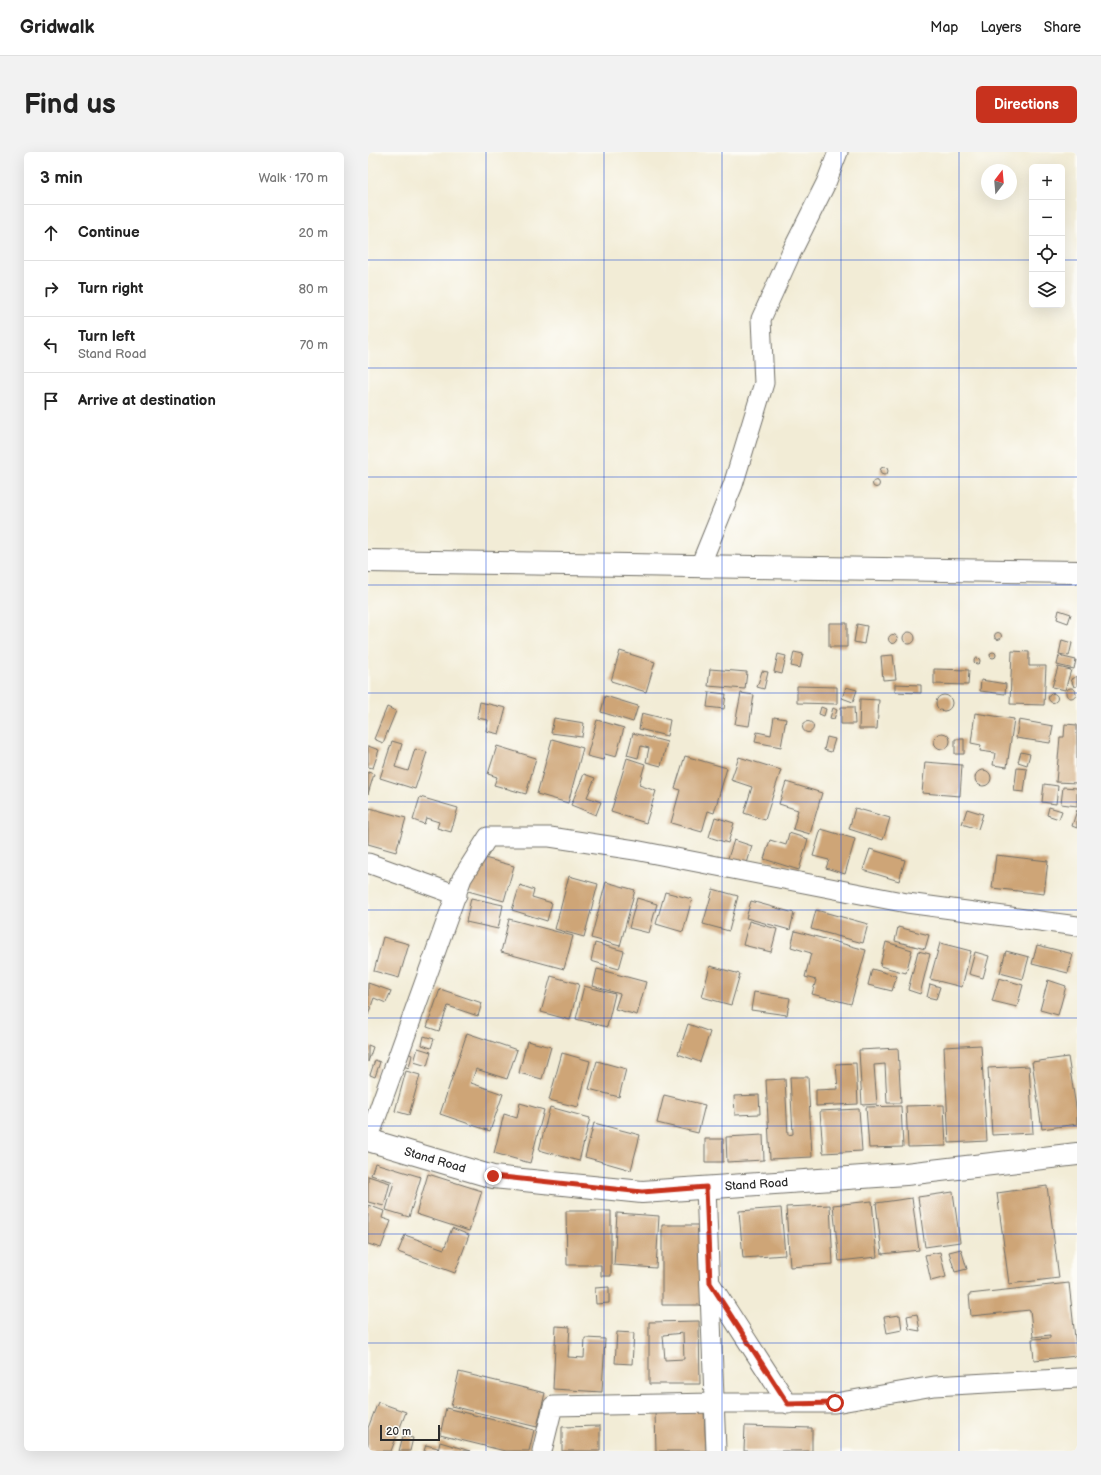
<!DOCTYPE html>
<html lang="en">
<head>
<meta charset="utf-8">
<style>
  :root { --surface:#fff; --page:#f2f2f2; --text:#222; --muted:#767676; --line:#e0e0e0; --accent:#c8321e }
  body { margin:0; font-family:"Balsamiq Sans",sans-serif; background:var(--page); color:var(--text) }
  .controls { position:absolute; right:12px; top:12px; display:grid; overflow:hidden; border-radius:6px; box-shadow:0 4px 16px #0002 }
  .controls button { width:36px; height:36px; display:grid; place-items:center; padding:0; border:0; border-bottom:1px solid var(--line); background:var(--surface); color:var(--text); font:20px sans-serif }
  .compass { position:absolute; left:613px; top:12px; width:36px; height:36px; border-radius:50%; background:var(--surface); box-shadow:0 4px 16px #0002; rotate:16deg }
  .scale { position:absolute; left:12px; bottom:10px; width:60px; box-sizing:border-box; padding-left:4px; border:2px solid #2b2b2b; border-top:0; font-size:11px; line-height:14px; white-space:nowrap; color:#2b2b2b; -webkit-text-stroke:3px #fdfcf7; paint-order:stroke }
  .stop { position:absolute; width:12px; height:12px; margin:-9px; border:3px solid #c8321e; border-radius:50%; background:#fff }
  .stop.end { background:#c8321e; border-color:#fff; box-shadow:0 1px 4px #0008 }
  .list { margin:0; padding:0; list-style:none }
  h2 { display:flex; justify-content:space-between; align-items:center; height:52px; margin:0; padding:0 16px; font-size:17px }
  h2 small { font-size:13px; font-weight:400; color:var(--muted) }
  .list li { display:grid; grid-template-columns:26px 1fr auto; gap:12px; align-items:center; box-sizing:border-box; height:56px; padding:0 16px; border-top:1px solid var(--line) }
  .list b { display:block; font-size:15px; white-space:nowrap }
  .list p { margin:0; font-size:13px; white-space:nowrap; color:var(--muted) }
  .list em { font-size:13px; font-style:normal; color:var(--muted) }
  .icon { flex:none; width:22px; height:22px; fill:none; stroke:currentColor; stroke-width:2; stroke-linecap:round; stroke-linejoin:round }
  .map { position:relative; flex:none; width:709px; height:1299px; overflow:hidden; border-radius:6px }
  header { display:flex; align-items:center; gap:24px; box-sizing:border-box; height:56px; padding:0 20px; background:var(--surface); border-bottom:1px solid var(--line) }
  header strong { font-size:19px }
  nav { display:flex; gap:22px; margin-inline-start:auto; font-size:14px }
  .intro { display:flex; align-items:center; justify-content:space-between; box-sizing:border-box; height:96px; padding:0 24px }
  h1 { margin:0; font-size:28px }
  .button { padding:10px 18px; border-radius:6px; background:var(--accent); color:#fff; font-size:14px; font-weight:700 }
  main { display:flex; gap:24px; padding:0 24px }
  aside { flex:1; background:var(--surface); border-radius:6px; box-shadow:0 4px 16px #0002 }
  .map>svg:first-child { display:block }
  .building { fill:#cea577; fill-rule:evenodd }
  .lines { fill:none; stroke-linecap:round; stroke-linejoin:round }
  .street-casing { stroke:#716f67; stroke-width:21 }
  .secondary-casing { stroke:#716f67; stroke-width:24 }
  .highway-casing { stroke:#716f67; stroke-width:24 }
  .street { stroke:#fff; stroke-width:19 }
  .secondary { stroke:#fff; stroke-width:22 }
  .highway { stroke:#fff; stroke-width:22 }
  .route { stroke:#c8321e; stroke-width:5 }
  .grid { fill:none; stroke:#1d4ed8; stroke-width:1; stroke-opacity:0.55 }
  .labels { text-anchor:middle; stroke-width:3; stroke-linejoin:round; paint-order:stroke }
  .street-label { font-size:12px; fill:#2b2b2b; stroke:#fdfcf7 }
</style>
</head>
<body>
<header>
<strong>Gridwalk</strong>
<nav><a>Map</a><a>Layers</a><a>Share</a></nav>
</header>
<div class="intro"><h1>Find us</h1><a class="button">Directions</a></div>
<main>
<aside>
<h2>3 min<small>Walk · 170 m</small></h2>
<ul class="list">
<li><svg class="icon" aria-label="ahead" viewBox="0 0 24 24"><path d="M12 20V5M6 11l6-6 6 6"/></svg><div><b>Continue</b></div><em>20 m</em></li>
<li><svg class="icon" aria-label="right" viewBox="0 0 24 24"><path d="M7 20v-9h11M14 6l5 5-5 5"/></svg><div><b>Turn right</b></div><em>80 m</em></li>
<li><svg class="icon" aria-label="left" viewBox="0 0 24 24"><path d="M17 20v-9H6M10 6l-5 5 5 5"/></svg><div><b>Turn left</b><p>Stand Road</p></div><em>70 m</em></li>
<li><svg class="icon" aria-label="arrive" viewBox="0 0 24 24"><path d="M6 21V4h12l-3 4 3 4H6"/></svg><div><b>Arrive at destination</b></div></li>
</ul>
</aside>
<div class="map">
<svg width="709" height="1299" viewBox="0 0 709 1299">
  <rect width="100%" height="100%" fill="#fdfcf7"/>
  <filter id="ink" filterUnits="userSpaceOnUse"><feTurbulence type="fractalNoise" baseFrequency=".025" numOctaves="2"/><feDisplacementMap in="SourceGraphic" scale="8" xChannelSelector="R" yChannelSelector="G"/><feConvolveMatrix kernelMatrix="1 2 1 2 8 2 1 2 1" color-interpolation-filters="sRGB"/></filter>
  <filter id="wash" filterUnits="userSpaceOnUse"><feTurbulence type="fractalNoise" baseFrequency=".012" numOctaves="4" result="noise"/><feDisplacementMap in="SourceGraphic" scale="16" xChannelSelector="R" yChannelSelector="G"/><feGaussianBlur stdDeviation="0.9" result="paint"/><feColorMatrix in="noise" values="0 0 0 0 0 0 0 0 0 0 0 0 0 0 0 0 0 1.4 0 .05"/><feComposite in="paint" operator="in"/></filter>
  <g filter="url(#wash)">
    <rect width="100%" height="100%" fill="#f2ecd6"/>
    <g id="blocks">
      <path class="building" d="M512 319a4 4 0 1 1 8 0a4 4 0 1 1-8 0Z
        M504.5 332a3.5 3.5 0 1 1 7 0a3.5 3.5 0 1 1-7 0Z
        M691 458 703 462 700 471 689 467Z
        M461 471H479V495H461Z
        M489 472 499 474 496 492 486 490Z
        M535 486a6 6 0 1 1 12 0a6 6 0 1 1-12 0Z
        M626.5 484a3.5 3.5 0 1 1 7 0a3.5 3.5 0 1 1-7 0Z
        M520.5 487a4.5 4.5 0 1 1 9 0a4.5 4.5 0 1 1-9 0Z
        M694 488 704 491 701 504 691 502Z
        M252 499 287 510 278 540 243 529Z
        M644 499 661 500V514H678L676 553 642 552Z
        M622 503a3 3 0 1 1 6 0a3 3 0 1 1-6 0Z
        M426 500 435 502 432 516 423 514Z
        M410 502 418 504 414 522 406 520Z
        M525 503 528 527 515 528 513 504Z
        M691 504 708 508 706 517 689 513Z
        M606 509a3 3 0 1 1 6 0a3 3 0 1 1-6 0Z
        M690 515 703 518 697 538 684 535Z
        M342 517 379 520 377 537 340 534Z
        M566 517 601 518 600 533 566 532Z
        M394 519 400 520 396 537 389 535Z
        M709 524V534L706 535 703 527Z
        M613 528 638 532 637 542 612 539Z
        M527 532 553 533V541L527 540Z
        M429 534 469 535V552L429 551Z
        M478 535 489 538 485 550 474 546Z
        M698 541a5 5 0 1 1 10 0a5 5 0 1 1-10 0Z
        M341 540 358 542 356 557 339 555Z
        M373 541 386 543 381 574 367 572Z
        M680.5 546a4.5 4.5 0 1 1 9 0a4.5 4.5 0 1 1-9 0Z
        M568 551a8 8 0 1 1 16 0a8 8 0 1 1-16 0Z
        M237 544 270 554 265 570 233 560Z
        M492 547 511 548 509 577H491Z
        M112 550 138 556 131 582 118 579 120 568 109 566Z
        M19 555 28 559 15 591 6 587Z
        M453 555 458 557 456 564 451 562Z
        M473 555H486L487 572H473Z
        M465 556 469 558 466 567 462 566Z
        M274 561 302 568 299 584 271 577Z
        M607 561 646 567 639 615 625 613 627 601 612 599 613 593 603 591Z
        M406 565 418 567 413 595 387 590 389 580 403 583Z
        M186 566 216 571 214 585 183 581Z
        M229 568 256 576 248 605 237 602 235 608 219 604Z
        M651 568 685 574 682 591 648 586Z
        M434.5 575a5.5 5.5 0 1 1 11 0a5.5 5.5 0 1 1-11 0Z
        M697 572 709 573V631L688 630 692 585H696Z
        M566 589a8 8 0 1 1 16 0a8 8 0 1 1-16 0Z
        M265 581 299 590 293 614 278 610 281 596 273 594 270 606 259 603Z
        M459 585 467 587 463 600 456 598Z
        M184 587 215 596 200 651 169 642Z
        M587 587H596V602H587Z
        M24 589 34 592 27 615 40 619 47 597 59 600 47 637 12 626Z
        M0 594 11 598 5 616 0 615Z
        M129 594 168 606 158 642 126 633 129 625 120 622Z
        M653 600 662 602 659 613 650 610Z
        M317 604 359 616 346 661 340 659 334 680 303 671 312 638 307 636Z
        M371 605 413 618 397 668 376 661 384 635 363 628Z
        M259 606 277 612 271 633 288 639 278 671 243 660Z
        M557 610 594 613 592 644 554 641Z
        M649 616 659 617 656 640 646 639Z
        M607 626a8 8 0 1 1 16 0a8 8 0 1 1-16 0Z
        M0 620 6 622 0 642Z
        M216 622 227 626 219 645 233 650 228 663 203 653Z
        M418 630 454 641 442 682 425 677 430 658 411 652Z
        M676 632 690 634 688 652 674 650Z
        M695 635 709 636V654L693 652Z
        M52 645 90 656 83 680 69 676 71 670 58 666 56 672 45 668Z
        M681 655 694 659 691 667 679 663Z
        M2 656 38 666 28 700 0 692V664Z
        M487 656 522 666 515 688 481 677Z
        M599 657 615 662 610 677 594 672Z
        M709 658V676L704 674Z
        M347 665 366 671 360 691 341 685Z
        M453 677 487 687 477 722 458 716 461 708 445 704Z
        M421 681 440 687 431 718 396 707 402 688 418 693Z
        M366 688 384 694 378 715 359 709Z
        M502 697 537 708 531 729 495 718Z
        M628 703 680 709 676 742 624 736Z
        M109 704 146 714 136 749 100 739Z
        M201 724 230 732 216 785 187 777Z
        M238 730 267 738 252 794 223 786Z
        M152 733 166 738 164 745 184 751 179 769 144 758Z
        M345 737 370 744 361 779 335 772Z
        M297 740 324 747 315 780 288 772Z
        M103 746 135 753 130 777 98 770Z
        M269 746 289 752 281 781 261 776Z
        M383 749 426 761 422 778 378 766Z
        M448 758 500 772 495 791 443 777Z
        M141 767 205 784 196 817 133 800Z
        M381 769 409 777 403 800 375 793Z
        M530 775 561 783 557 797 527 789Z
        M427 779 498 798 483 852 444 842 448 828 437 825 443 801 423 795Z
        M15 785 41 792 31 826 6 819Z
        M518 790 544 798 538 821 512 814Z
        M227 791 256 799 251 817 223 809Z
        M572 791 603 799 594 835 562 827Z
        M669 793 705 802 700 821 664 812Z
        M550 799 562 802 552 842 540 838Z
        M638 799 661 805 655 827 632 821Z
        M607 800 621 804 615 826 601 822Z
        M342 814 372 822 363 853 334 845Z
        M229 817 278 830 269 863 247 857 252 842 225 834Z
        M504 817 529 824 524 839 500 833Z
        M183 824 211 832 202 868 173 860Z
        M631 826 655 833 649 855 624 849Z
        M680 828 698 834 690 863 672 858Z
        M0 831 23 839 18 851 6 846 0 863Z
        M562 832 572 835 568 847 559 845Z
        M216 834 247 842 239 875 208 867Z
        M72 837 114 851 110 864 80 854 71 879 59 875Z
        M386 840 422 846 419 863 383 858Z
        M320 872 342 880 332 910 310 902Z
        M99 881 149 898 139 927 108 917 103 931 135 942 122 979 72 962Z
        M56 884 66 887 63 896 54 893Z
        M159 889 183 895 174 927 151 921Z
        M0 893 5 895 0 910Z
        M613 893 619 989 581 991 576 895Z
        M50 896 63 900 59 914 46 910Z
        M530 896 533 951H519L517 912 506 913 509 952 494 953 491 898Z
        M39 901 44 903 41 916 35 914Z
        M194 901 222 909 210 955 181 948Z
        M700 905 709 961V972L674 977 664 910Z
        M7 908 12 910 7 925 2 923Z
        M229 909 258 917 251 945 221 937Z
        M488 911 490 952 448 954V938L470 937 468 912Z
        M661 914 665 981 624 983 620 916Z
        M38 919 52 923 41 963 27 959Z
        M422 925H440L444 1005 402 1007 398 928 417 927 420 983 425 982Z
        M296 943 337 953 330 981 289 971Z
        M391 943 392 962 367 963 366 944Z
        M152 951 176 958 162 1011 126 1001 136 962 149 966Z
        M576 953 578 994 540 995 538 954Z
        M533 954 535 995 501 996 498 955Z
        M182 955 222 966 211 1009 171 998Z
        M491 957 494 999 455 1001 452 959Z
        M226 971 272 983 263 1018 217 1005Z
        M395 983 396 1008 359 1010 358 985Z
        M337 987H355V1010H337Z
        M7 1011 53 1025 41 1065 18 1058 26 1030 3 1023Z
        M60 1022 114 1039 101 1079 48 1062Z
        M0 1024 22 1031 16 1054 0 1050Z
        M679 1034 691 1126 641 1132 629 1041Z
        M585 1040 592 1090 557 1095 550 1045Z
        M544 1046 551 1098 514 1102 508 1051Z
        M504 1049 509 1105 471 1109 465 1053Z
        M0 1053 16 1059 14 1066 23 1069 13 1096 0 1092Z
        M462 1053 465 1112 422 1115 418 1055Z
        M413 1056 417 1103 375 1106 371 1059Z
        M198 1059H243V1124H233V1113H199Z
        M249 1061 291 1064 288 1116 246 1113Z
        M294 1073H334V1153H294Z
        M84 1076 101 1083 87 1121 30 1100 37 1083 76 1097Z
        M593 1097 599 1117 587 1120 581 1100Z
        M572 1100 578 1125 563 1129 557 1103Z
        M701 1131 709 1204 666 1208 664 1187 682 1186V1183L665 1185 662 1158 603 1164 601 1142Z
        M241 1135V1151L228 1152 227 1136Z
        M549 1162 552 1179 541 1177 539 1164Z
        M532 1163 534 1178 519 1181 516 1165Z
        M331 1169 332 1232H281V1170ZM315 1181 316 1207 297 1208 295 1183Z
        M188 1174 202 1175 200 1205 216 1206 217 1186 237 1187 234 1240 185 1237Z
        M249 1180 266 1181 264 1212 247 1211Z
        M91 1220 177 1241 169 1275 83 1254Z
        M10 1250 38 1260 23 1299H0V1276Z
        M78 1256 166 1278 161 1299H137L72 1283Z
        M336 1258 338 1299H288L287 1259Z
        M232 1274V1299H194V1275Z
        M377 1274 444 1276V1299H376Z
        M35 1284 45 1286 42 1299H31Z
        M72 1290 102 1299H70Z
        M58 1293 70 1296 69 1299H56Z"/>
    </g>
  </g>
  <g filter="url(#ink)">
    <use href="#blocks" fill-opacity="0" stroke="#716f67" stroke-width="1"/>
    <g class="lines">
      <g class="street-casing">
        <path id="street" d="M332 414 365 333 396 231 393 167 423 101 458 31 470 0
          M0 711 89 743
          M0 988 94 726 120 685H182L267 698 539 751 709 774
          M338 1035 348 1299
          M342 1131 420 1252
          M174 1299 185 1254 346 1251H467L566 1234 709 1226"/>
      </g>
      <g class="secondary-casing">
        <g id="secondary">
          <path id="s1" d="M0 988 125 1025 274 1040 538 1022 709 1002"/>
        </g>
      </g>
      <g class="highway-casing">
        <path id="highway" d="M0 409 709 420"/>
      </g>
      <use href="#street" class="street"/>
      <use href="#secondary" class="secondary"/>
      <use href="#highway" class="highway"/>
    </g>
  </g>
  <g class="lines" filter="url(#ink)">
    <path class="route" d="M125 1024 274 1040 338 1035 342 1131 420 1252 467 1251"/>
  </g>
  <path class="grid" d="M118 0V1299M236 0V1299M354 0V1299M473 0V1299M591 0V1299M0 108H664M694 108H709M0 216H709M0 325H709M0 433H709M0 541H709M0 650H709M0 758H709M0 866H709M0 974H709M0 1082H709M0 1191H709"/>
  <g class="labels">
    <g class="street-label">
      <text dy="4" stroke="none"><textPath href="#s1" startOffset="70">Stand Road</textPath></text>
      <text dy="4" stroke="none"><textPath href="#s1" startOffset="395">Stand Road</textPath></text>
    </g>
  </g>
</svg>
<div class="controls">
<button>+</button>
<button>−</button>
<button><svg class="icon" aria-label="locate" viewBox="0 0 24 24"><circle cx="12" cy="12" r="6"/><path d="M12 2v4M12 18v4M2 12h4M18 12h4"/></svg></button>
<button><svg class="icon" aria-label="layers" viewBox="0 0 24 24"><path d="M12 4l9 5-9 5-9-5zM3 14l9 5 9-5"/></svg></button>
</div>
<svg class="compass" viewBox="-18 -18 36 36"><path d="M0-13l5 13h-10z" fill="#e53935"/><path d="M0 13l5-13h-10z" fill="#767676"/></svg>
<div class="scale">20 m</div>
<div class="stop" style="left:467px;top:1251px"></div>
<div class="stop end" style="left:125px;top:1024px"></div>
</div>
</main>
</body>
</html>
